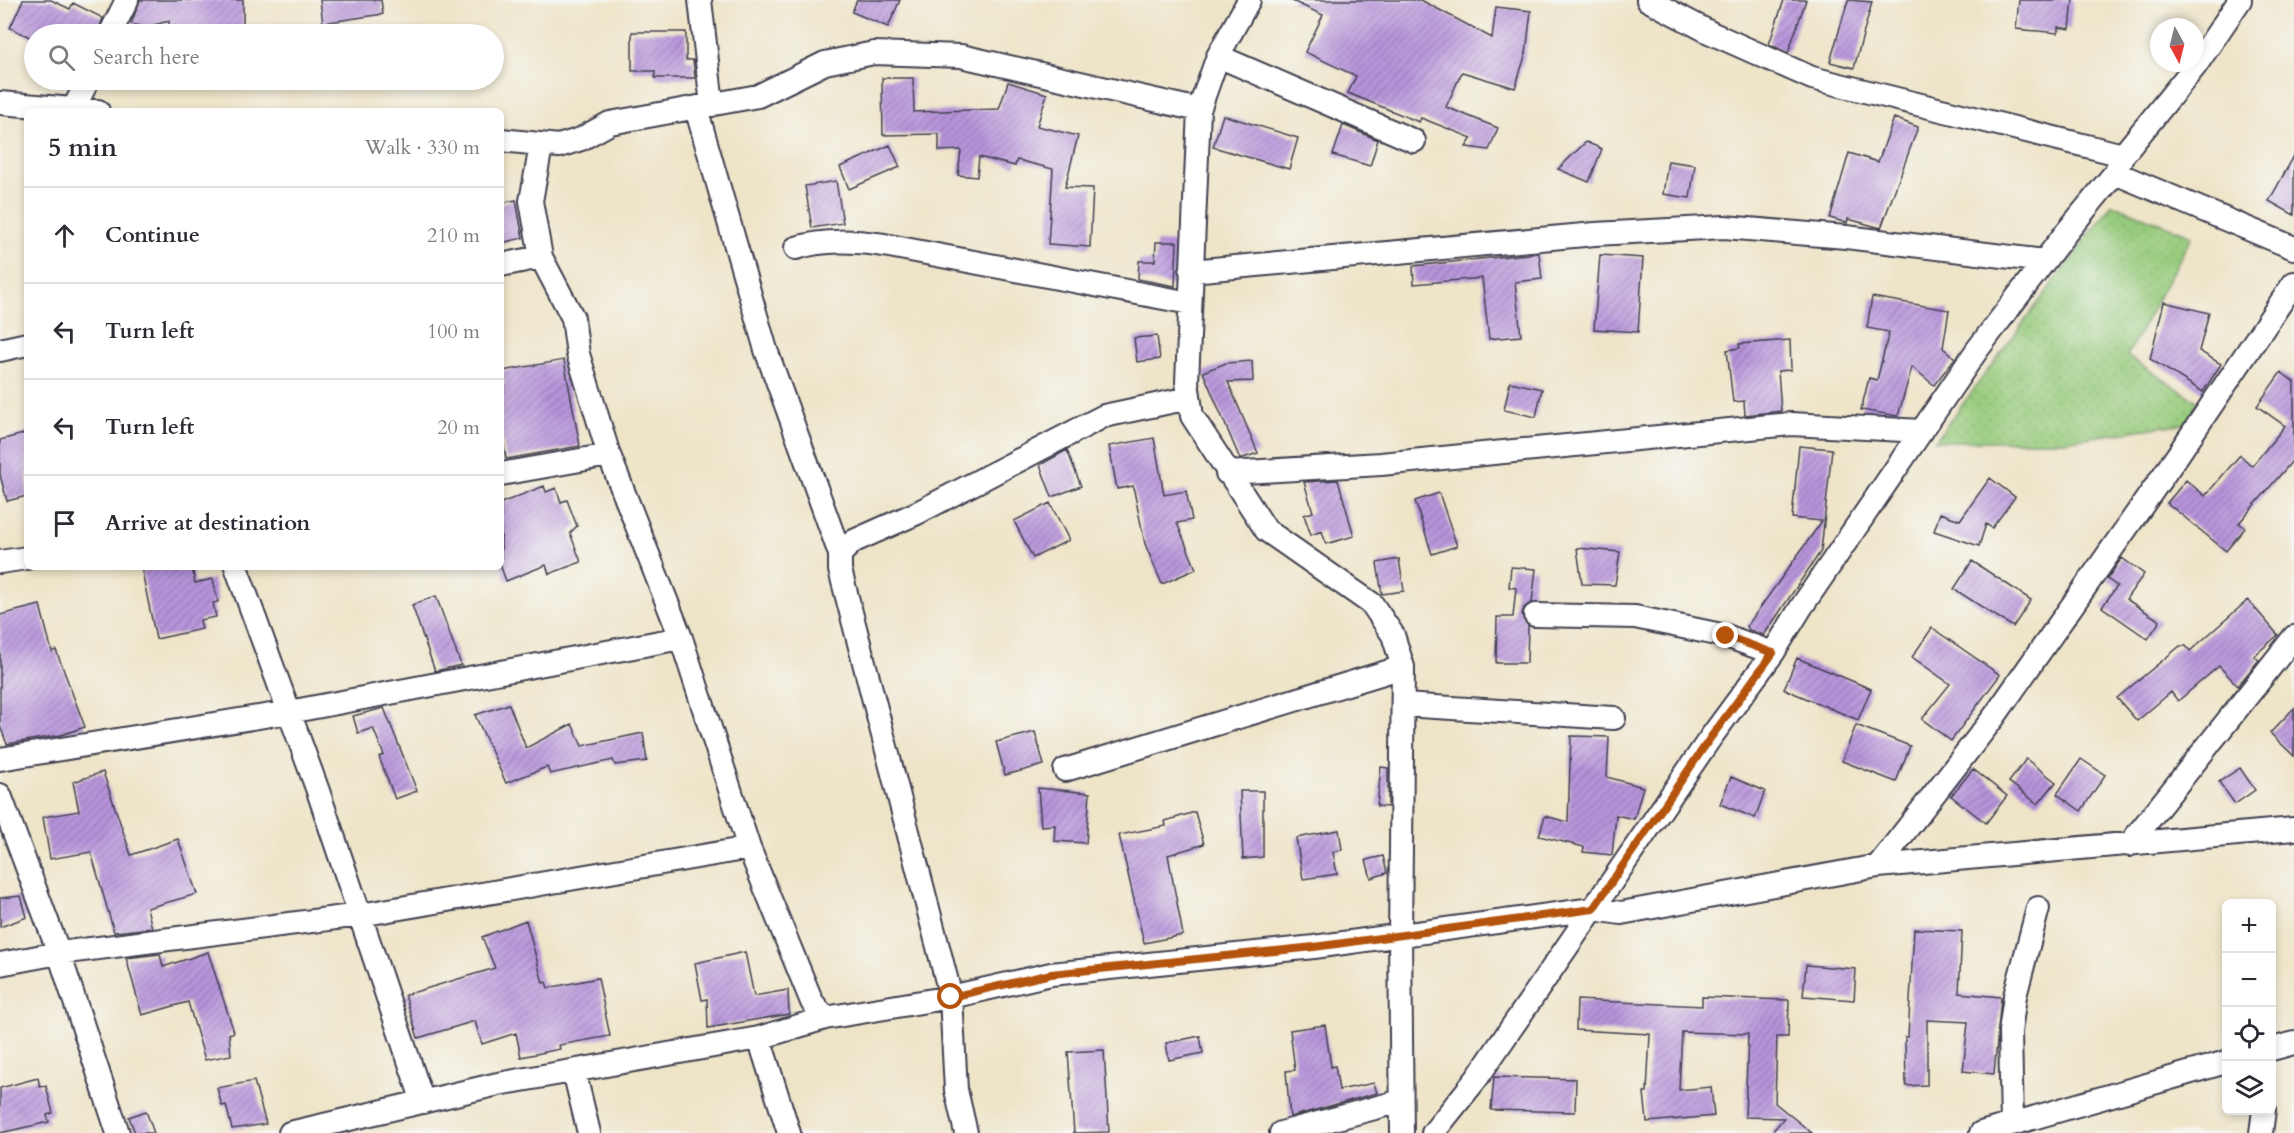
<!DOCTYPE html>
<html lang="en">
<head>
<meta charset="utf-8">
<style>
  :root { --surface:#fff; --page:#f7f7f7; --text:#2b2b33; --muted:#7c7c81; --line:#e1e1e2 }
  body { margin:0; font-family:Cardo,serif; background:var(--page); color:var(--text) }
  .controls { position:absolute; right:18px; bottom:18px; display:grid; overflow:hidden; border-radius:9px; box-shadow:0 3px 9px #0003 }
  .controls button { width:54px; height:54px; display:grid; place-items:center; padding:0; border:0; border-bottom:2px solid var(--line); background:var(--surface); color:var(--text); font:30px sans-serif }
  .compass { position:absolute; left:2150px; top:18px; width:54px; height:54px; border-radius:50%; background:var(--surface); box-shadow:0 3px 9px #0003; rotate:173deg }
  .stop { position:absolute; width:18px; height:18px; margin:-14px; border:4px solid #b45309; border-radius:50%; background:#fff }
  .stop.end { background:#b45309; border-color:#fff; box-shadow:0 2px 6px #0008 }
  .list { margin:0; padding:0; list-style:none }
  h2 { display:flex; justify-content:space-between; align-items:center; height:78px; margin:0; padding:0 24px; font-size:26px }
  h2 small { font-size:20px; font-weight:400; color:var(--muted) }
  .list li { display:grid; grid-template-columns:39px 1fr auto; gap:18px; align-items:center; box-sizing:border-box; height:96px; padding:0 24px; border-top:2px solid var(--line) }
  .list b { display:block; font-size:22px; white-space:nowrap }
  .list em { font-size:20px; font-style:normal; color:var(--muted) }
  .icon { flex:none; width:33px; height:33px; fill:none; stroke:currentColor; stroke-width:2; stroke-linecap:round; stroke-linejoin:round }
  .map { position:relative; flex:none; width:2294px; height:1133px; overflow:hidden }
  .search { position:absolute; background:var(--surface); box-shadow:0 3px 9px #0003; left:24px; top:24px; width:480px; height:66px; display:flex; align-items:center; gap:15px; box-sizing:border-box; padding:0 21px; border-radius:33px; color:var(--muted); font-size:22px }
  .panel { position:absolute; background:var(--surface); box-shadow:0 3px 9px #0003; left:24px; top:108px; width:480px; height:462px; border-radius:9px }
  .map>svg:first-child { display:block }
  .grass { fill:url(#grass-dots); stroke:#5c765c; stroke-width:1.5 }
  .building { fill:url(#building-hatch) }
  .lines { fill:none; stroke-linecap:round; stroke-linejoin:round }
  .minor-casing { stroke:#413f50; stroke-width:26 }
  .minor { stroke:#fff; stroke-width:22 }
  .route { stroke:#b45309; stroke-width:8 }
</style>
</head>
<body>
<div class="map">
<svg width="2294" height="1133" viewBox="0 0 2294 1133">
  <defs>
    <pattern id="grass-dots" width="8" height="8" patternUnits="userSpaceOnUse" patternTransform="scale(1.5)"><rect width="8" height="8" fill="#97cb7c"/><path d="M2 2h.1M6 6h.1" fill="none" stroke="#82ae6c" stroke-width="1.8" stroke-linecap="round"/></pattern>
    <pattern id="building-hatch" width="6" height="6" patternUnits="userSpaceOnUse" patternTransform="scale(1.5)"><rect width="6" height="6" fill="#b894db"/><path d="M-1 1l2-2M0 6l6-6M5 7l2-2" fill="none" stroke="#9578b3"/></pattern>
  </defs>
  <rect width="100%" height="100%" fill="#f6f6f2"/>
  <filter id="ink" filterUnits="userSpaceOnUse"><feTurbulence type="fractalNoise" baseFrequency=".0167" numOctaves="2"/><feDisplacementMap in="SourceGraphic" scale="12" xChannelSelector="R" yChannelSelector="G"/><feConvolveMatrix kernelMatrix="1 2 1 2 8 2 1 2 1" color-interpolation-filters="sRGB"/></filter>
  <filter id="wash" filterUnits="userSpaceOnUse"><feTurbulence type="fractalNoise" baseFrequency=".008" numOctaves="4" result="noise"/><feDisplacementMap in="SourceGraphic" scale="24" xChannelSelector="R" yChannelSelector="G"/><feGaussianBlur stdDeviation="1.35" result="paint"/><feColorMatrix in="noise" values="0 0 0 0 0 0 0 0 0 0 0 0 0 0 0 0 0 1.4 0 .05"/><feComposite in="paint" operator="in"/></filter>
  <g filter="url(#wash)">
    <rect width="100%" height="100%" fill="#eee4c8"/>
    <path class="grass" d="M2112 204 2192 236 2127 356 2200 403 2186 423 2064 441H1935Z"/>
    <g id="blocks">
      <path class="building" d="M23 0H51L70 9 73 3 103 18 97 34H34V39L10 28Z
        M140 0H243V34H169V21L146 27 131 24Z
        M320 0H381L383 14 323 23Z
        M857 0H900L888 27 852 12Z
        M1290 0H1421L1492 38 1496 7 1531 11 1526 53 1515 88 1462 72 1446 107 1498 128 1489 150 1466 147 1472 138 1421 118 1419 122 1348 93 1356 76 1305 52 1323 15Z
        M1784 0H1806L1788 53 1769 44Z
        M1848 0 1872 2 1854 68 1830 62Z
        M2019 0H2073L2070 29 2058 27V33L2016 29Z
        M632 32H686V60H693L695 78H655V71H632Z
        M882 78H913L914 112 999 109 1008 82 1047 94 1037 126 1078 136 1065 187 1093 188 1090 247 1048 244 1053 169 1017 160 1015 166 979 157 977 177 958 175 961 150 939 151V134L883 135Z
        M1223 115 1298 138 1289 169 1213 147Z
        M1894 118 1918 127 1881 228 1848 219 1847 223 1830 218 1849 153 1878 162Z
        M1343 125 1378 140 1370 166 1333 155Z
        M1586 142 1602 149 1589 182 1558 169Z
        M890 145 900 167 849 189 840 167Z
        M2294 156V215L2269 201Z
        M1668 161 1695 165 1690 198 1663 194Z
        M836 181 843 223 812 228 805 186Z
        M516 200 523 238 501 243V203Z
        M1156 242H1177L1175 286 1138 279 1139 261H1155Z
        M1539 253 1542 279 1515 282 1521 336 1489 339 1482 278 1414 284 1413 266Z
        M1600 255 1643 258 1638 332 1594 329Z
        M1872 297 1949 310 1943 348 1955 358 1934 385 1912 367 1898 416 1861 410 1869 378 1877 380 1889 332 1867 328Z
        M2164 302 2209 313 2199 351 2221 364 2203 392 2150 359Z
        M1157 336 1160 359 1137 362 1134 338Z
        M1790 340 1791 370 1778 371 1781 411 1745 415 1744 401 1733 402 1727 350 1740 348 1739 344Z
        M564 360 580 446 506 459 501 430V387L505 386 502 371Z
        M1252 361 1253 381 1228 382 1258 453 1240 459 1203 372 1226 363Z
        M2281 372 2294 382V459L2239 523 2245 528 2226 551 2167 503 2186 480 2205 496 2240 455 2252 466 2285 426 2257 406Z
        M1510 382 1542 389 1536 417 1504 410Z
        M27 433V496L7 501 0 475V440Z
        M1154 438 1164 495 1186 491 1192 520 1177 523 1196 569 1162 584 1145 544 1133 486 1117 489 1109 446Z
        M1799 446 1832 449 1821 551 1764 635 1749 630 1747 626 1822 521 1792 518Z
        M1067 450 1081 486 1052 497 1040 465Z
        M1990 478 2015 497 1992 528 1986 524 1979 546 1934 531 1940 513 1960 520Z
        M1338 480 1354 536 1326 544 1322 531 1311 535 1304 515 1313 512 1304 482Z
        M544 486 546 492 556 488 561 502 567 500 577 526 570 533 581 562 549 574 546 565 506 581 501 567V503Z
        M1439 493 1457 546 1432 554 1415 501Z
        M1050 503 1069 540 1033 558 1014 521Z
        M1577 548 1620 552 1615 585 1582 584Z
        M2122 558 2144 574 2126 599 2160 621 2148 639 2102 607 2117 586 2107 579Z
        M1399 559 1404 591 1382 594 1377 563Z
        M1972 561 2031 600 2013 627 1954 589Z
        M141 567H192L195 583 213 579 218 602 213 603 216 617 200 620 202 629 156 639Z
        M1511 567 1536 569 1532 602 1524 608 1522 614 1528 626 1527 663H1496L1497 617H1513L1516 588 1509 587Z
        M436 596 461 665 435 671 412 605Z
        M2248 600 2278 635 2254 656 2259 660 2240 683 2238 686 2219 666 2178 701 2171 692 2137 721 2117 698 2180 646H2186L2190 651Z
        M40 605 52 652 56 650 85 727 61 735 7 744 0 726V615Z
        M1932 628 2000 675 1951 741 1922 719 1950 684 1912 657Z
        M1797 658 1871 689 1858 720 1784 689Z
        M509 704 526 748 572 724 582 746 643 733 647 761 615 765 613 760 550 774 547 767 506 783 475 715Z
        M384 708 417 791 395 799 379 757 384 755 373 728 358 733 353 716Z
        M2294 708V756L2270 733Z
        M1856 725 1910 746 1896 782 1842 761Z
        M1035 732 1044 765 1005 775 996 742Z
        M1571 736 1609 737 1607 777 1643 787 1634 819 1616 815 1612 855 1583 852 1584 847 1539 836 1545 816 1568 822Z
        M2026 759 2056 782 2038 804 2009 782Z
        M2081 759 2105 775 2081 811 2057 794Z
        M1381 767 1388 768V807L1377 806Z
        M2240 768 2255 790 2235 804 2219 782Z
        M1973 769 2007 796 1986 823 1951 796Z
        M103 772 131 855 178 839 197 894 147 908 152 928 114 932 91 852 50 859 43 817 79 811 73 782Z
        M1731 777 1765 791 1755 818 1720 804Z
        M1038 788 1090 793 1086 843 1054 841 1055 825 1041 826Z
        M1240 791H1263V857L1243 859Z
        M1195 812 1204 844 1168 855 1183 935 1144 943 1119 835 1166 826 1165 821Z
        M1339 830 1342 850 1333 852 1337 874 1303 879 1296 838Z
        M1383 856 1387 873 1371 878 1366 860Z
        M21 896 27 917 0 927V898Z
        M526 920 543 983 546 982 548 988 598 978 610 1036 559 1045 560 1049 521 1057 516 1033 482 1044 475 1021 418 1038 405 995 495 968 482 937Z
        M1914 929 1962 931 1959 993 2001 997 1994 1074 1963 1071 1968 1022 1927 1020V1085L1906 1086 1905 1037H1908Z
        M208 952 234 1032 229 1034 231 1055 205 1060 188 1002 142 1015 126 958 160 954 163 967Z
        M745 952 754 996 788 990 789 1014 708 1028 707 999 702 1000 695 963Z
        M1806 965 1856 969 1854 1000 1803 996Z
        M1702 997 1789 1000 1788 1037H1777L1775 1103 1812 1133H1771L1784 1118 1745 1117 1748 1034 1682 1032 1679 1090 1711 1087 1714 1116 1647 1122 1644 1092H1647L1650 1034 1576 1030 1577 1000 1702 1006Z
        M1325 1025 1331 1067 1335 1066 1339 1090 1374 1083 1377 1093 1290 1117 1286 1071 1295 1070 1290 1030Z
        M1200 1036 1203 1053 1169 1060 1166 1043Z
        M1104 1050 1109 1132 1074 1133 1068 1052Z
        M1494 1077 1576 1079 1575 1112 1491 1110Z
        M38 1078 40 1087 46 1086 53 1113 47 1115 49 1122 0 1133V1088Z
        M254 1081 266 1124 232 1129 226 1105 222 1106 217 1088Z
        M146 1111 154 1133H135L129 1117Z"/>
    </g>
  </g>
  <g filter="url(#ink)">
    <use href="#blocks" fill-opacity="0" stroke="#413f50" stroke-width="1.5"/>
    <g class="lines">
      <g class="minor-casing">
        <path id="minor" d="M700 0 712 105
          M1249 0 1218 56 1199 110 1187 382 1192 416 1266 530 1372 604 1393 635 1403 667 1400 936 1402 1133
          M1648 0 1711 33 1812 78 2123 155
          M110 34 127 0
          M1218 56 1414 141
          M0 103 98 111
          M74 108 88 80
          M696 108 766 350 840 554V570L951 997 1051 974 1314 947 1593 909 1621 913 1878 866 2294 829
          M501 140 559 146 581 139 610 123 758 96 825 63 874 53 961 56 1199 110
          M541 146 531 201 541 257 573 318 578 354 609 455 681 638 749 848 812 1002 825 1018 951 997 956 1090 966 1133
          M2115 173 2294 248
          M796 248C826 239 854 241 884 245L1190 303
          M501 265 541 257
          M1191 271 1595 234 1724 227 1846 237 2044 261
          M0 350 27 344
          M1227 473 1381 464 1791 424 1922 431
          M501 474 609 455
          M840 554 854 541 917 513 1104 416 1189 398
          M0 562 27 558
          M236 567 318 791 423 1102
          M1535 615 1635 617 1726 636 1773 653
          M1403 705 1614 718
          M0 759 289 712 681 638
          M1065 770 1403 667
          M0 795 59 953 118 1133
          M2129 845 2294 637
          M1878 866 1994 717 2177 456 2294 283
          M0 964 59 953 360 915 749 848
          M759 1038 789 1133
          M2272 1049 2294 1043
          M574 1071 589 1133
          M2012 1124 2010 1032 2015 996 2038 908
          M290 1133 498 1084 759 1038 825 1018
          M1281 1133 1401 1101
          M1433 1133 1477 1078 1711 737 1773 653 1802 606 1977 350 2065 234 2115 173 2123 155 2196 65 2240 0
          M1981 1133 2226 1062
          M2261 1133 2264 1110"/>
      </g>
      <use href="#minor" class="minor"/>
    </g>
  </g>
  <g class="lines" filter="url(#ink)">
    <path class="route" d="M951 997 1051 974 1314 947 1593 909 1711 737 1773 653 1726 636"/>
  </g>
</svg>
<div class="controls">
<button>+</button>
<button>−</button>
<button><svg class="icon" aria-label="locate" viewBox="0 0 24 24"><circle cx="12" cy="12" r="6"/><path d="M12 2v4M12 18v4M2 12h4M18 12h4"/></svg></button>
<button><svg class="icon" aria-label="layers" viewBox="0 0 24 24"><path d="M12 4l9 5-9 5-9-5zM3 14l9 5 9-5"/></svg></button>
</div>
<svg class="compass" viewBox="-18 -18 36 36"><path d="M0-13l5 13h-10z" fill="#e53935"/><path d="M0 13l5-13h-10z" fill="#7c7c81"/></svg>
<div class="stop" style="left:951px;top:997px"></div>
<div class="stop end" style="left:1726px;top:636px"></div>
<div class="search"><svg class="icon" aria-label="search" viewBox="0 0 24 24"><circle cx="10" cy="10" r="6"/><path d="M15 15l6 6"/></svg>Search here</div>
<section class="panel">
<h2>5 min<small>Walk · 330 m</small></h2>
<ul class="list">
<li><svg class="icon" aria-label="ahead" viewBox="0 0 24 24"><path d="M12 20V5M6 11l6-6 6 6"/></svg><div><b>Continue</b></div><em>210 m</em></li>
<li><svg class="icon" aria-label="left" viewBox="0 0 24 24"><path d="M17 20v-9H6M10 6l-5 5 5 5"/></svg><div><b>Turn left</b></div><em>100 m</em></li>
<li><svg class="icon" aria-label="left" viewBox="0 0 24 24"><path d="M17 20v-9H6M10 6l-5 5 5 5"/></svg><div><b>Turn left</b></div><em>20 m</em></li>
<li><svg class="icon" aria-label="arrive" viewBox="0 0 24 24"><path d="M6 21V4h12l-3 4 3 4H6"/></svg><div><b>Arrive at destination</b></div></li>
</ul>
</section>
</div>
</body>
</html>
